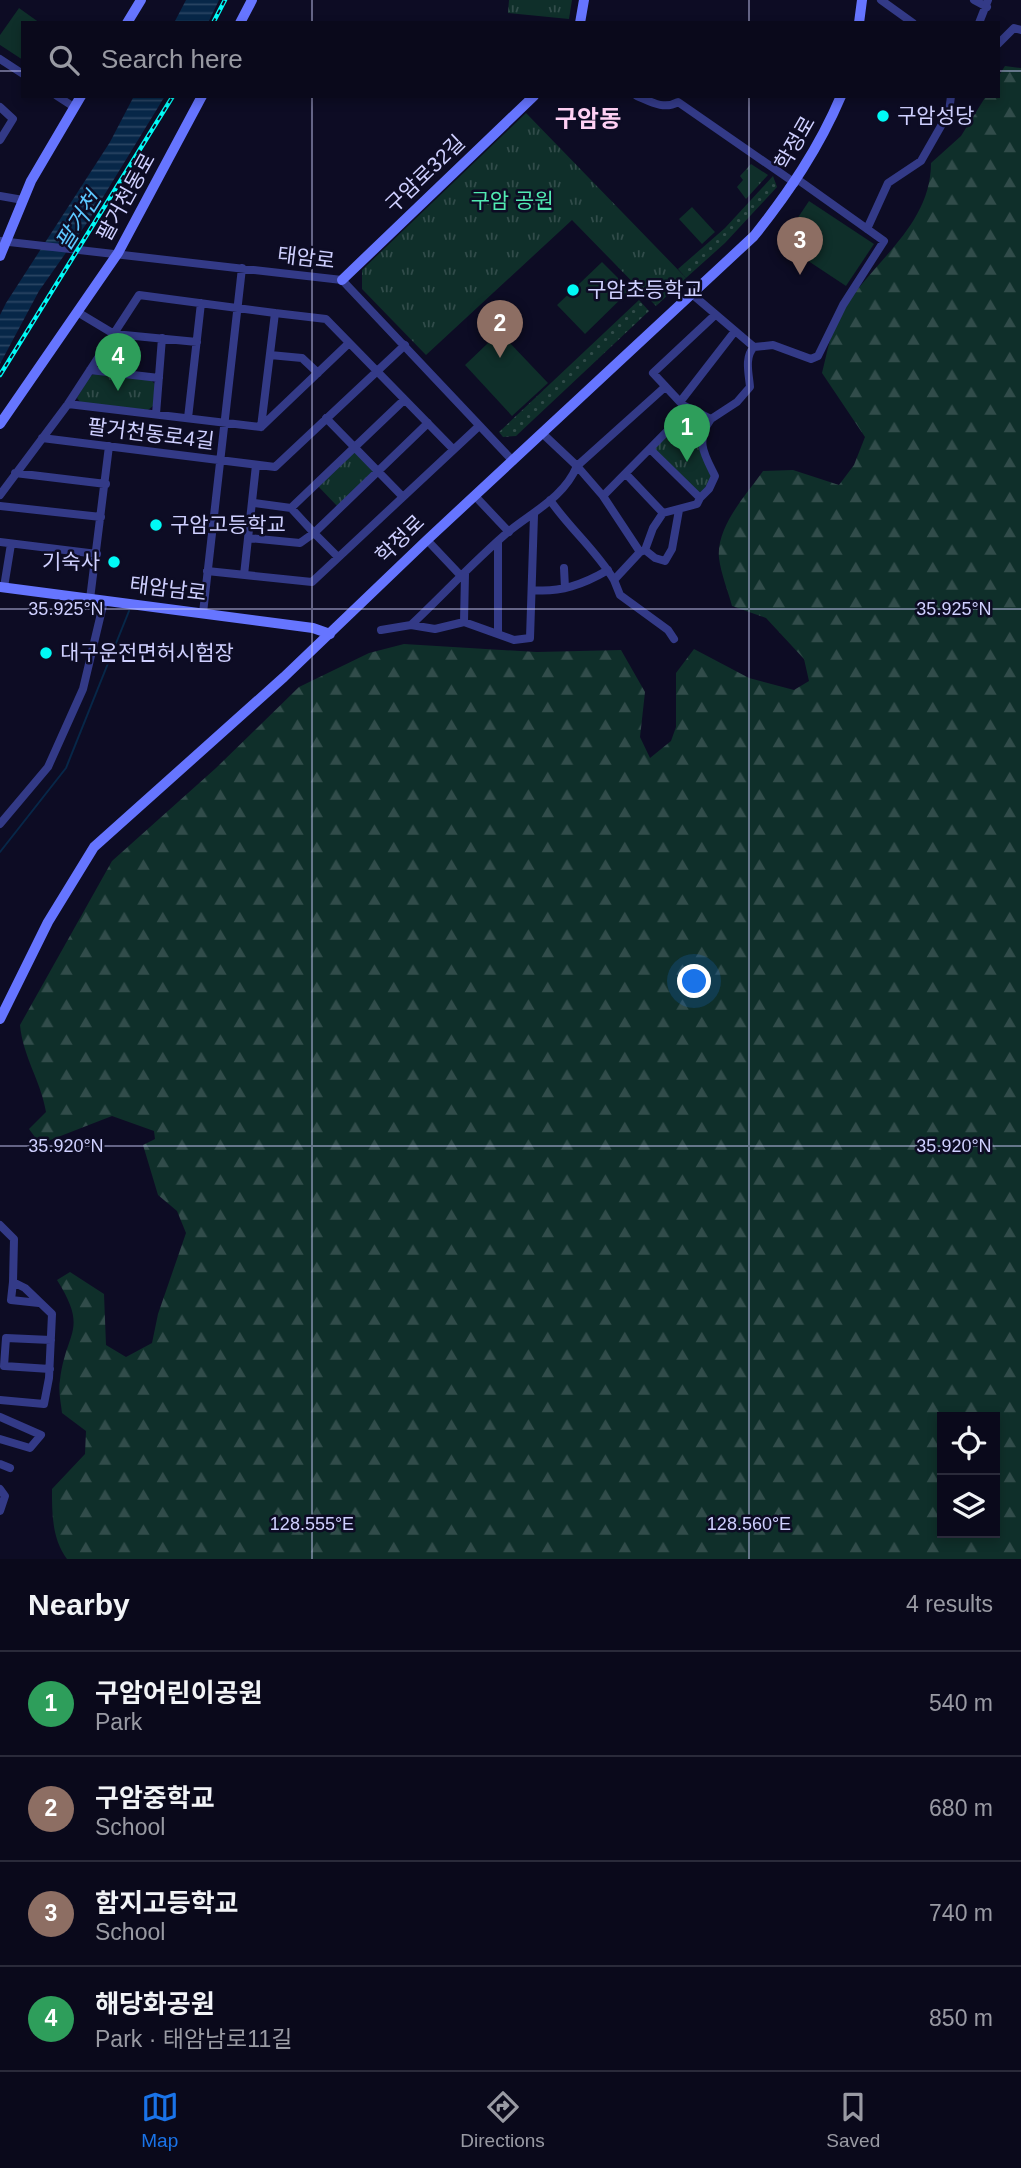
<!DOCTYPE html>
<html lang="en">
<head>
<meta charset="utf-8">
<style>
  :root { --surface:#0a091b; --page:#131224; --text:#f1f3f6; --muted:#999aa3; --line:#2a2a3a; --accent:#1a73e8 }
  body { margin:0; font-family:Helvetica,"Noto Sans KR",sans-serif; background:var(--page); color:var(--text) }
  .controls { position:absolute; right:21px; bottom:21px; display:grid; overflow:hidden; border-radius:0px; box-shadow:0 4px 10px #0003 }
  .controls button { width:63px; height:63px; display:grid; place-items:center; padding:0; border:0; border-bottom:2px solid var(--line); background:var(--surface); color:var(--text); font:35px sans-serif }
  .you { position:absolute; left:695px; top:982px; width:24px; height:24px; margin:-18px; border:5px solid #fff; border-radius:50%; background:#1a73e8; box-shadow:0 0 0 10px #1a73e833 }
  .badge { display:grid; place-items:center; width:46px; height:46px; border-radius:50%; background:var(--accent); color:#fff; font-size:23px; font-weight:700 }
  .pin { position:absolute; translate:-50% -58px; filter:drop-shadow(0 2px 4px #0008) }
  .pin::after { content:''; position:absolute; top:37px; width:24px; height:21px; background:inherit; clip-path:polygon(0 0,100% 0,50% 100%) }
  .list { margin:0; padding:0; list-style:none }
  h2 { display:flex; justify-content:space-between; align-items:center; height:91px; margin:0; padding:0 28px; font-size:30px }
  h2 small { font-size:23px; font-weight:400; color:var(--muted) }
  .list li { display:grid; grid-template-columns:46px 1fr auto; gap:21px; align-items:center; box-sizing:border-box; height:105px; padding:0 28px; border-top:2px solid var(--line) }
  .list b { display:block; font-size:26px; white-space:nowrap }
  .list p { margin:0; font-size:23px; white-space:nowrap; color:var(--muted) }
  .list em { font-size:23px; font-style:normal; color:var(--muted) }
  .icon { flex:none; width:38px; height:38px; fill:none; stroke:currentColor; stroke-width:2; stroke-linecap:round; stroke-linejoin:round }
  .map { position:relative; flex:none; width:1021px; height:1559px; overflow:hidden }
  .search { position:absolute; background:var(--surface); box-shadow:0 4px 10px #0003; left:21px; right:21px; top:21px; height:77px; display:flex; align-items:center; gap:18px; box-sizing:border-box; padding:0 24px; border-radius:0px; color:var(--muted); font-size:26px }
  .sheet { height:511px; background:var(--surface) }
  nav { display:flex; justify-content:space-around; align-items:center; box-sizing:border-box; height:98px; border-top:2px solid var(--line); background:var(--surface); font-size:19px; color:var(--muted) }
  nav a { display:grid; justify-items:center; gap:4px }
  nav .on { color:var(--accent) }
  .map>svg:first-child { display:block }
  .grass { fill:url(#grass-dots) }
  .forest { fill:url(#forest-firs); fill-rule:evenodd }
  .park { fill:url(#park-tufts) }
  .pitch { fill:#0f2f2a }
  .water { fill:url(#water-rules) }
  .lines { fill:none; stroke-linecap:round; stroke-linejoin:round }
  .stream { stroke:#072748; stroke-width:2 }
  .street { stroke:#333a87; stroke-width:8 }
  .secondary { stroke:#6675ff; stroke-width:10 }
  .rail-casing { stroke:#00faf6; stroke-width:4.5 }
  .rail { stroke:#0d0c24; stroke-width:2; stroke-dasharray:5; stroke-linecap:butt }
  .ticks { fill:none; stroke:#cfd0ff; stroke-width:2; stroke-opacity:0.45 }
  .poi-dot { fill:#00faf6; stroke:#0d0c24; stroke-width:2.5 }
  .labels { text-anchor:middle; stroke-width:5; stroke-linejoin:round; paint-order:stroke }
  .poi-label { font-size:21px; fill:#cfd0ff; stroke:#0d0c24; text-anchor:start }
  .street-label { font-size:21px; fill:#cfd0ff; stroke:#0d0c24 }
  .park-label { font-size:21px; fill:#51e9b1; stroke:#0d0c24 }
  .water-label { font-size:23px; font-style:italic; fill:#5dc8ff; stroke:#0d0c24 }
  .quarter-label { font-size:24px; font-weight:bold; fill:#ffd1f4; stroke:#0d0c24 }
  .ticks-label { font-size:18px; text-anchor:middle; fill:#cfd0ff; stroke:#0d0c24; stroke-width:5; stroke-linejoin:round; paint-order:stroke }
</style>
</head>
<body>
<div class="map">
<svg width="1021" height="1559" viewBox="0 0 1021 1559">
  <defs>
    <pattern id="grass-dots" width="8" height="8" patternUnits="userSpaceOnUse" patternTransform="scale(1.75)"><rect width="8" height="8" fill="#0f2f2a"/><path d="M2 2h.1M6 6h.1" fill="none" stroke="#314c4a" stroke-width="1.8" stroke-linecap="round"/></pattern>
    <pattern id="forest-firs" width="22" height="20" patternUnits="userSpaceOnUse" patternTransform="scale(1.75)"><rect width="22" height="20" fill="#0f2f2a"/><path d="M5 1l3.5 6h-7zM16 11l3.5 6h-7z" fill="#314c4a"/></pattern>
    <pattern id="park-tufts" width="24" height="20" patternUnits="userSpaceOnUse" patternTransform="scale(1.75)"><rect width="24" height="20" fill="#0f2f2a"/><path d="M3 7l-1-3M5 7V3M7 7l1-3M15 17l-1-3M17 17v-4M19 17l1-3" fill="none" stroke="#314c4a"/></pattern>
    <pattern id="water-rules" width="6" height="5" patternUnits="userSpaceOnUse" patternTransform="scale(1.75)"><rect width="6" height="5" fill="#072748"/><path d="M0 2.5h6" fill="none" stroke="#2a4563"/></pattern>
  </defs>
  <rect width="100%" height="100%" fill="#0d0c24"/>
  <path class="grass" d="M773 176 777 187 725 243 686 278 678 269 725 228Z
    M639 300 649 311 516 436 503 437 499 432Z"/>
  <path class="forest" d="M1005 66 1021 68V1559H67C52 1539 52 1514 52 1489L85 1454 86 1431 62 1413C61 1403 58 1390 60 1380 66 1330 89 1331 57 1280L70 1272 104 1294 106 1345 126 1357 152 1343 158 1314 186 1233 177 1211 158 1195 143 1145 155 1139 154 1131 112 1116 40 1144 29 1129 46 1112C41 1081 23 1057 20 1025L112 861 216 768 299 687 369 653 404 644 537 652 621 650 645 692 640 737 650 758 671 741 676 727V673L694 649 749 678 794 690 809 681 804 659 766 618 732 606C728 591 721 574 719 558 716 527 746 495 763 471L793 470 839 485 854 465 865 437 822 373C827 353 831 329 842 311 872 262 931 226 931 163L961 136 986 96H998V77ZM942 1417H995V1533H942Z"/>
  <path class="park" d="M509 0H572L569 19 508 13Z
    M526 113 686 278 656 306 572 220 426 355 362 289V270Z
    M751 164 768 175 746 199 737 187 743 180 740 176Z
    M95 374 150 379 155 384 153 406 148 410 81 403 77 398 90 376Z
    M689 413 709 421 702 437 713 475 700 496 654 449Z
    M354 450 375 471 338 507 317 485Z"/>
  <path class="pitch" d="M19 8 40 23H23V60L0 45V35Z
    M809 201 874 244 846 286 781 243Z
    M692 207 715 232 702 244 679 219Z
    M602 262 630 290 585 334 557 305Z
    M509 342 548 383 512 416 465 365 488 343Z"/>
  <path class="water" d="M186 0H219L208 23H174Z
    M134 96H165L89 220 39 291 0 364V315L6 303 110 142Z"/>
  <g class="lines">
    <path class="stream" d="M0 852 66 768 129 611"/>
    <path class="street" d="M881 0 913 23
      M974 0 987 7
      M979 23 988 0
      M998 44 1014 28 1021 30
      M0 59 23 74
      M57 96 74 107
      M637 96C651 102 664 110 678 102L795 183
      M0 107 13 119 0 140
      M0 196 23 200
      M867 229 888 183 921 161 949 112 951 96
      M0 241 342 280 513 461
      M693 295 754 347 773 345 811 359 818 356 843 305 884 241 797 179
      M79 313 114 334 197 342
      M275 313 326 319 453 449
      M715 315 653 373 680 402 735 331
      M270 355 302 358 318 373
      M90 370 159 378
      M665 387 577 466 603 496 689 409
      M685 406 711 419 737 402 750 387C749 374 744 357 754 347
      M156 414 162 338
      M188 418 201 303
      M326 418 403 497
      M261 427 348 344
      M42 438 275 467 405 345
      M651 450 700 498 697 504 663 513
      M15 473 106 484
      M0 495 68 404 139 295 275 313 261 427 68 404
      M475 496 509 532
      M603 496 640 552 645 550 653 528 663 513 626 474
      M700 498 709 489 715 476C704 454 695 441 711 419
      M550 500C570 529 596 550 614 580L640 552
      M254 503 291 508 404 400
      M0 506 101 517
      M249 538 300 543 314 533 291 508
      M427 540 462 577
      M0 542 97 554
      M645 550 655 558 665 561 672 549 679 510
      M338 557 314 533 428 423
      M564 568 565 588
      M207 571 312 582 479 426
      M244 575 256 465
      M614 580 620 595 668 630 674 639
      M4 587 11 544
      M532 590C560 593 584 584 608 570
      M90 599 109 446
      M203 613 242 268
      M464 622 465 574
      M411 625C443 595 474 561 508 532 534 511 564 497 577 466L543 434
      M381 630 411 625 435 629 464 622 514 640 530 638 534 515
      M498 631V543
      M0 824 48 767 83 689 104 601
      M0 1225 14 1239 13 1282 25 1288 52 1314 49 1378 44 1404 0 1400
      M13 1282 11 1300 39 1303
      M50 1369 4 1366 6 1338 51 1340
      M0 1417 41 1435 30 1448 0 1439
      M0 1464 10 1468
      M0 1489 5 1496 0 1511"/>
    <path class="secondary" d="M127 23 141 0
      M240 23 252 0
      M580 23 584 0
      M859 23 862 0
      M0 256 31 181 81 96
      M342 280 534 96
      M0 424 118 253 202 96
      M0 587 313 628 330 634
      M0 1019 48 922 94 847 284 677 427 540 754 236C789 192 819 148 841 96"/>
    <g class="rail-casing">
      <path id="rail" d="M213 23 225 0
        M0 375 173 96"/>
    </g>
    <use href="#rail" class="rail"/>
  </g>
  <path class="ticks" d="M312 0V23M749 0V23M0 71H23M998 71H1021M312 96V1559M749 96V1559M0 609H1021M0 1146H1021"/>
  <g class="poi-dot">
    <circle cx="883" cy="116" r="7"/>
    <circle cx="573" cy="290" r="7"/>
    <circle cx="156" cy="525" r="7"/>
    <circle cx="114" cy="562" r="7"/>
    <circle cx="46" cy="653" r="7"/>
  </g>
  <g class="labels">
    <g class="poi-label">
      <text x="897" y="123">구암성당</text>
      <text x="587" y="297">구암초등학교</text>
      <text x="170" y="532">구암고등학교</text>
      <text x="100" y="569" text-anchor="end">기숙사</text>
      <text x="60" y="660">대구운전면허시험장</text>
    </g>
    <g class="street-label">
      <text transform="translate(795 143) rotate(-60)" y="7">학정로</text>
      <text transform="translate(425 174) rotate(-44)" y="7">구암로32길</text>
      <text transform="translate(126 197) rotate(-61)" y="7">팔거천동로</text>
      <text transform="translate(306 258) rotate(7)" y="7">태암로</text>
      <text transform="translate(151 434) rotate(7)" y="7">팔거천동로4길</text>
      <text transform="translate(400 539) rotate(-44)" y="7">학정로</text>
      <text transform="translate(168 589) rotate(7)" y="7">태암남로</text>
    </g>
    <g class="park-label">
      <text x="512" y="208">구암 공원</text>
    </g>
    <g class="water-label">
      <text transform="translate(78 221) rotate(-58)" y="8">팔거천</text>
    </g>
    <g class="quarter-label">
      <text x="588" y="127">구암동</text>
    </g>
  </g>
  <g class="ticks-label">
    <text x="66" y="615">35.925°N</text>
    <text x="954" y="615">35.925°N</text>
    <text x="66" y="1152">35.920°N</text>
    <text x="954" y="1152">35.920°N</text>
    <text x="312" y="1530">128.555°E</text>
    <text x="749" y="1530">128.560°E</text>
  </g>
</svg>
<div class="controls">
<button><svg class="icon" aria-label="locate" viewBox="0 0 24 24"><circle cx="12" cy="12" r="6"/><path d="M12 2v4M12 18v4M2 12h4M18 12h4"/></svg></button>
<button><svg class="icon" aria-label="layers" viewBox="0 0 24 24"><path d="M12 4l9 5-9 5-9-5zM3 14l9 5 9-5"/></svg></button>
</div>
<div class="you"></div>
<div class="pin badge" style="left:687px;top:462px;background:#2e9e5b">1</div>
<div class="pin badge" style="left:500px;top:358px;background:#8d6e63">2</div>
<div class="pin badge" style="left:800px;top:275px;background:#8d6e63">3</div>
<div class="pin badge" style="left:118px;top:391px;background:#2e9e5b">4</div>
<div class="search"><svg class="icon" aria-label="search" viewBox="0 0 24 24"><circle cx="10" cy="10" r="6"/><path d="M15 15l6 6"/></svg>Search here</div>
</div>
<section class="sheet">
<h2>Nearby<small>4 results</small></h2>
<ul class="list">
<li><span class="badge" style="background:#2e9e5b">1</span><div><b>구암어린이공원</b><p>Park</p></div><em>540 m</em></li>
<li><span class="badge" style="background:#8d6e63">2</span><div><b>구암중학교</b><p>School</p></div><em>680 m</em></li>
<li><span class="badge" style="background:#8d6e63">3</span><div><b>함지고등학교</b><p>School</p></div><em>740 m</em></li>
<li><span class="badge" style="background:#2e9e5b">4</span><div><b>해당화공원</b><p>Park · 태암남로11길</p></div><em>850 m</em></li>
</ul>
</section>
<nav>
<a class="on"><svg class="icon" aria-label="map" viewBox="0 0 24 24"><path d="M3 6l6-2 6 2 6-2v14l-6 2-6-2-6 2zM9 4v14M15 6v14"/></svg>Map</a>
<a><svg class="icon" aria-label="directions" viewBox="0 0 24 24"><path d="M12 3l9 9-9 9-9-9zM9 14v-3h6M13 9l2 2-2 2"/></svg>Directions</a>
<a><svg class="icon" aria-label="saved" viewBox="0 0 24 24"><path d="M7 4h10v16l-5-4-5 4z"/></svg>Saved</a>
</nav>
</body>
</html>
